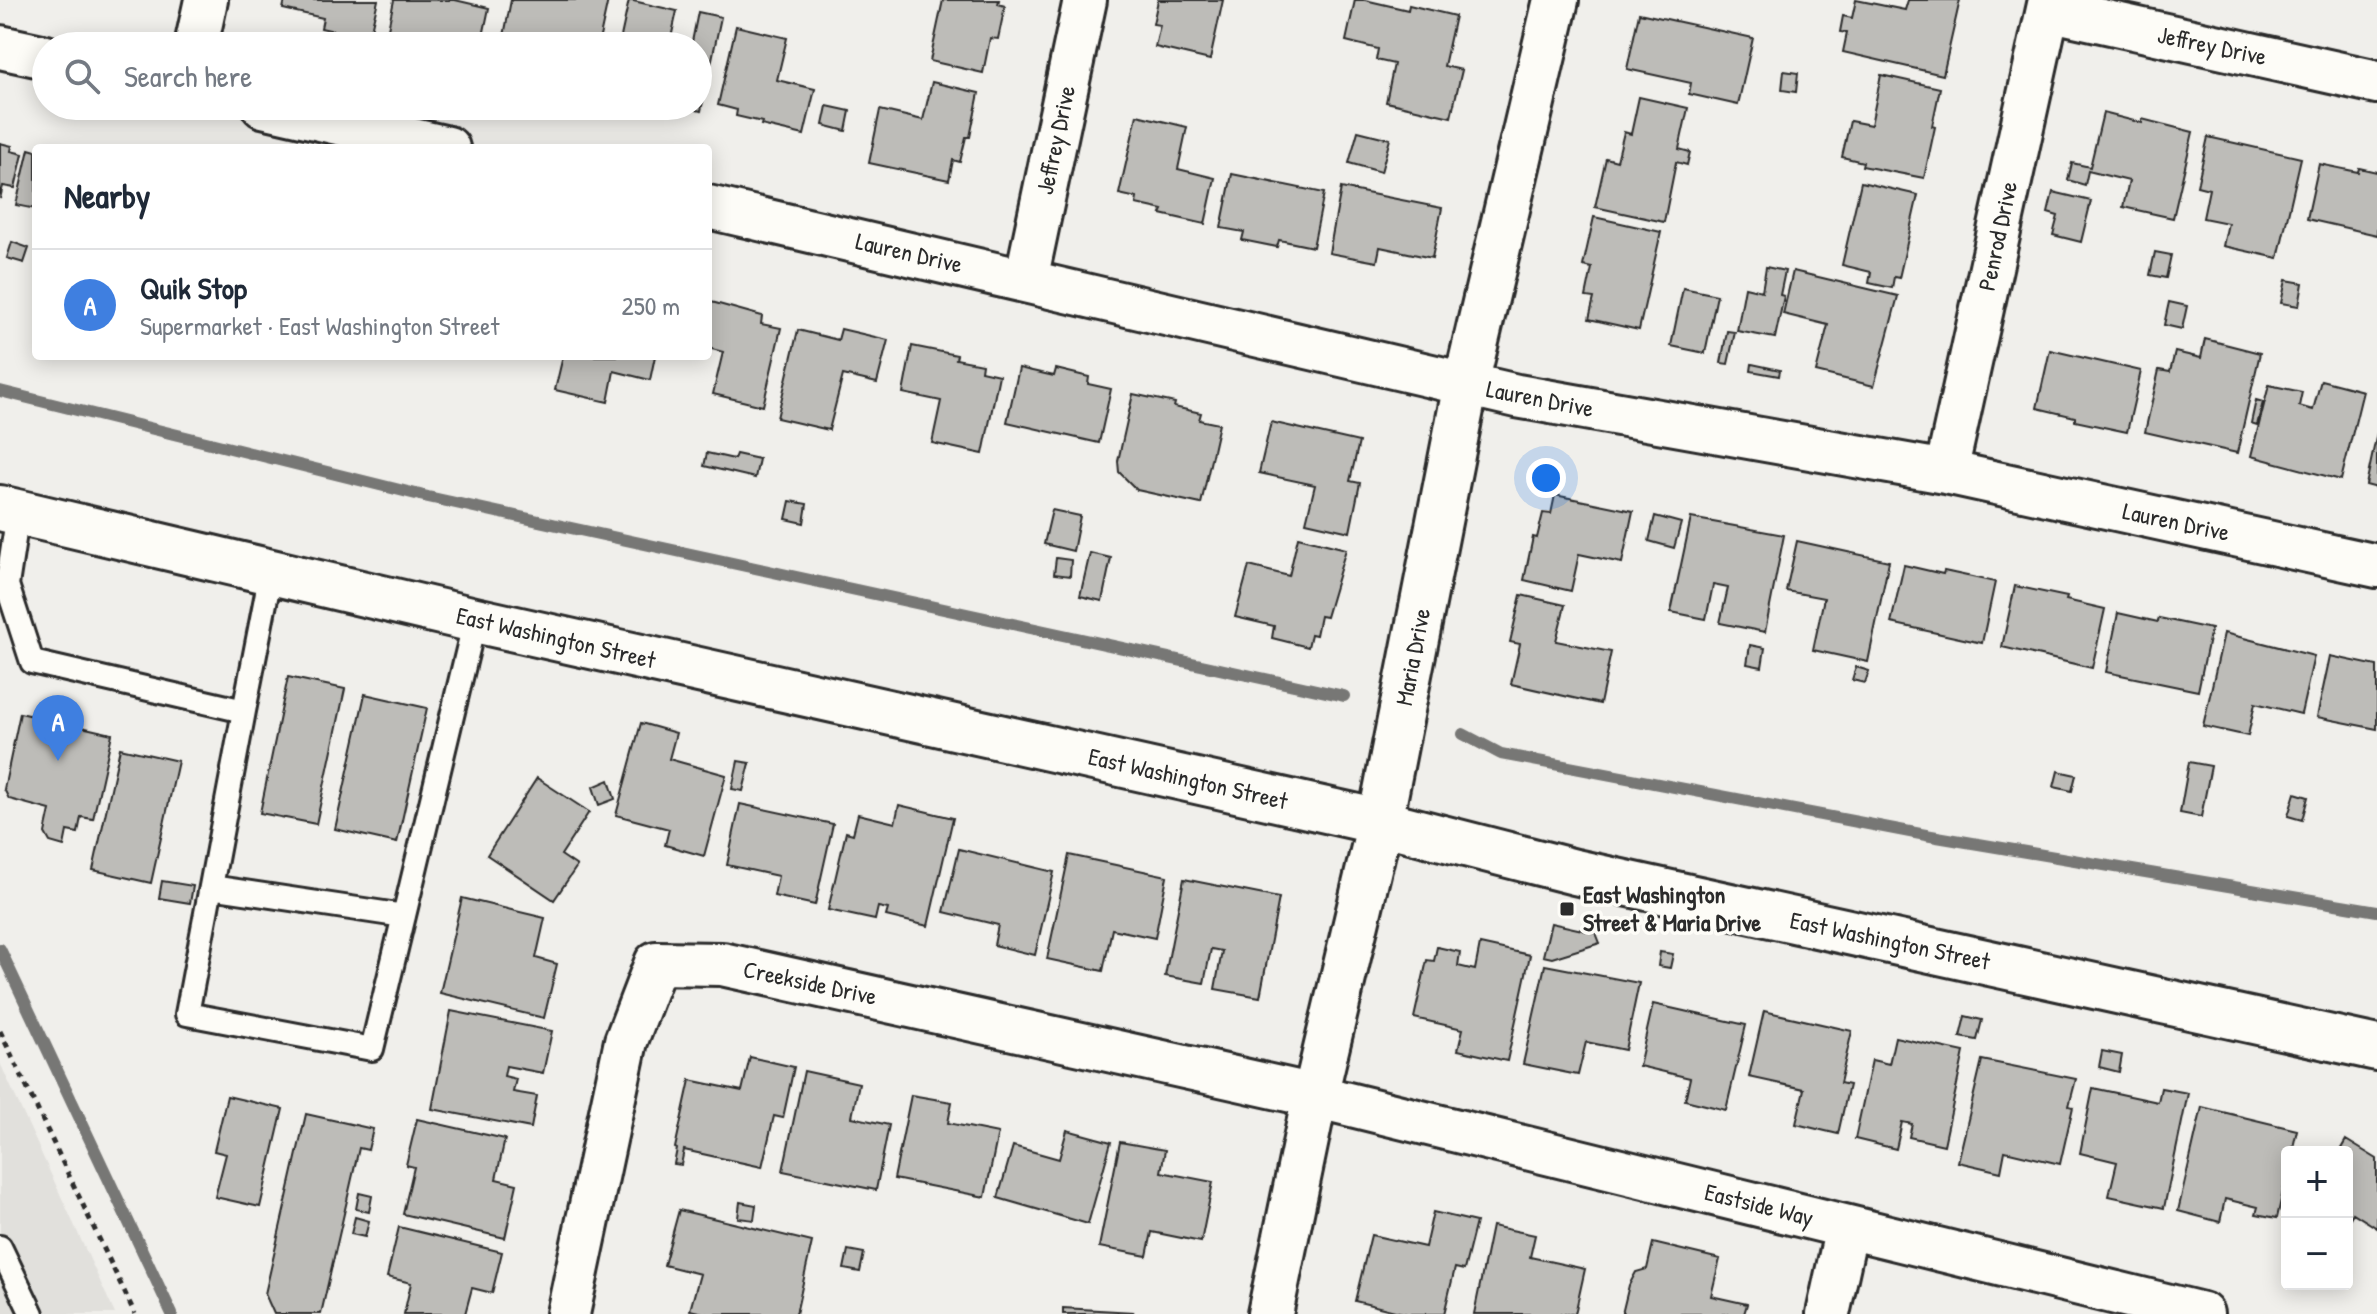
<!DOCTYPE html>
<html lang="en">
<head>
<meta charset="utf-8">
<style>
  :root { --surface:#fff; --page:#f6f6f7; --text:#1f2937; --muted:#747a83; --line:#e0e1e3; --accent:#1a73e8 }
  body { margin:0; font-family:"Patrick Hand",sans-serif; background:var(--page); color:var(--text) }
  .controls { position:absolute; right:24px; bottom:24px; display:grid; overflow:hidden; border-radius:8px; box-shadow:0 4px 20px #0003 }
  .controls button { width:72px; height:72px; display:grid; place-items:center; padding:0; border:0; border-bottom:2px solid var(--line); background:var(--surface); color:var(--text); font:40px sans-serif }
  .you { position:absolute; left:1546px; top:478px; width:28px; height:28px; margin:-20px; border:6px solid #fff; border-radius:50%; background:#1a73e8; box-shadow:0 0 0 12px #1a73e833 }
  .badge { display:grid; place-items:center; width:52px; height:52px; border-radius:50%; background:var(--accent); color:#fff; font-size:26px; font-weight:700 }
  .pin { position:absolute; translate:-50% -66px; filter:drop-shadow(0 2px 4px #0008) }
  .pin::after { content:''; position:absolute; top:42px; width:28px; height:24px; background:inherit; clip-path:polygon(0 0,100% 0,50% 100%) }
  .list { margin:0; padding:0; list-style:none }
  h2 { display:flex; justify-content:space-between; align-items:center; height:104px; margin:0; padding:0 32px; font-size:34px }
  h2 small { font-size:26px; font-weight:400; color:var(--muted) }
  .list li { display:grid; grid-template-columns:52px 1fr auto; gap:24px; align-items:center; box-sizing:border-box; height:112px; padding:0 32px; border-top:2px solid var(--line) }
  .list b { display:block; font-size:30px; white-space:nowrap }
  .list p { margin:0; font-size:26px; white-space:nowrap; color:var(--muted) }
  .list em { font-size:26px; font-style:normal; color:var(--muted) }
  .icon { flex:none; width:44px; height:44px; fill:none; stroke:currentColor; stroke-width:2; stroke-linecap:round; stroke-linejoin:round }
  .map { position:relative; flex:none; width:2377px; height:1314px; overflow:hidden }
  .search { position:absolute; background:var(--surface); box-shadow:0 4px 20px #0003; left:32px; top:32px; width:680px; height:88px; display:flex; align-items:center; gap:20px; box-sizing:border-box; padding:0 28px; border-radius:44px; color:var(--muted); font-size:30px }
  .panel { position:absolute; background:var(--surface); box-shadow:0 4px 20px #0003; left:32px; top:144px; width:680px; height:216px; border-radius:8px }
  .map>svg:first-child { display:block }
  .built { fill:#e1e0dc }
  .lines { fill:none; stroke-linecap:round; stroke-linejoin:round }
  .stream { stroke:#777775; stroke-width:12 }
  .building { fill:#bdbcb8; stroke:#2b2b2b; stroke-width:2 }
  .service-casing { stroke:#2b2b2b; stroke-width:28 }
  .minor-casing { stroke:#2b2b2b; stroke-width:48 }
  .tertiary-casing { stroke:#2b2b2b; stroke-width:50 }
  .secondary-casing { stroke:#2b2b2b; stroke-width:50 }
  .path { stroke:#2b2b2b; stroke-width:5; stroke-dasharray:6 6; stroke-linecap:butt }
  .service { stroke:#fdfcf7; stroke-width:22 }
  .minor { stroke:#fdfcf7; stroke-width:42 }
  .tertiary { stroke:#fdfcf7; stroke-width:44 }
  .secondary { stroke:#fdfcf7; stroke-width:44 }
  .poi-dot { fill:#2b2b2b; stroke:#fdfcf7; stroke-width:3 }
  .labels { text-anchor:middle; stroke-width:7; stroke-linejoin:round; paint-order:stroke }
  .street-label { font-size:24px; fill:#2b2b2b; stroke:#fdfcf7 }
  .poi-label { font-size:24px; font-weight:bold; fill:#2b2b2b; stroke:#fdfcf7; text-anchor:start }
</style>
</head>
<body>
<div class="map">
<svg width="2377" height="1314" viewBox="0 0 2377 1314">
  <rect width="100%" height="100%" fill="#f0efeb"/>
  <filter id="ink" filterUnits="userSpaceOnUse"><feTurbulence type="fractalNoise" baseFrequency=".0125" numOctaves="2"/><feDisplacementMap in="SourceGraphic" scale="16" xChannelSelector="R" yChannelSelector="G"/><feConvolveMatrix kernelMatrix="1 2 1 2 8 2 1 2 1" color-interpolation-filters="sRGB"/></filter>
  <g filter="url(#ink)">
    <path class="built" d="M0 1063 115 1314H0Z"/>
    <g class="lines">
      <path class="stream" d="M0 391 428 497 1344 696
        M1463 734 1501 754 1931 836 2377 911
        M0 949 172 1314"/>
    </g>
    <path class="building" d="M285 0H378L369 39 321 28 323 18 283 9Z
      M394 0H455L489 8 481 46H398L385 43Z
      M511 0H608L598 46H502Z
      M629 0 677 11 671 38 692 42 698 12 721 17 701 111 679 106H698V46H619Z
      M943 0H999L998 4 1005 6 998 39 990 38 983 73 930 61Z
      M1158 0H1223L1210 60 1155 47 1160 25 1153 24Z
      M1355 0H1365L1408 10 1409 5 1455 16 1444 66 1462 70 1451 117 1386 102 1394 64 1376 60 1378 49 1346 41Z
      M1856 0 1905 10 1908 0H1960L1943 75 1843 52 1847 33 1840 32 1843 16 1852 18Z
      M1639 13 1753 38 1738 105 1689 94 1691 83 1627 69Z
      M736 26 787 38 777 80 815 89 804 135 761 125 762 122 736 116 737 110 718 105Z
      M1784 71 1798 73 1796 92 1782 90Z
      M1881 75 1940 88 1932 126 1935 127 1924 178 1862 166 1863 162 1842 157 1850 121 1871 125Z
      M932 82 979 93 970 137H966L960 162 953 160 949 180 869 163 880 110 923 120Z
      M1639 97 1688 108 1679 149 1690 152 1687 165 1676 162 1664 222 1595 207 1606 158 1617 161 1624 132 1631 134Z
      M827 106 850 111 846 131 823 125Z
      M2103 113 2142 123V119L2193 132 2173 218 2123 207 2129 181 2088 171 2085 185 2068 180 2072 163 2090 167Z
      M1137 115 1187 127 1178 169 1215 178 1205 224 1161 214 1163 210 1136 204 1137 198 1119 194Z
      M1358 131 1390 139 1381 172 1349 163Z
      M2208 137 2301 158 2278 258 2223 246 2228 223 2203 218 2209 189 2197 186Z
      M0 143 12 146 11 151 23 154 15 188 3 186 0 199Z
      M29 149 36 151V209L16 205Z
      M2319 164 2358 172 2359 168 2377 172V235L2307 219Z
      M1232 174 1324 193 1313 247 1279 240 1277 247 1242 240 1244 232 1221 228Z
      M1861 182 1918 195 1899 278 1894 277 1892 288 1869 283 1871 272 1842 265Z
      M1341 188 1442 208 1432 258 1380 247 1377 262 1329 253Z
      M2053 192 2091 201 2081 242 2053 235 2058 216 2048 213Z
      M1594 217 1661 232 1639 330 1589 319 1594 298 1586 297 1592 268 1583 266Z
      M12 242 29 248 24 263 7 258Z
      M2155 252 2171 255 2166 278 2150 275Z
      M1766 267 1785 271 1780 295 1784 296 1775 338 1737 331 1745 287 1762 291Z
      M1793 271 1898 296 1874 386 1816 372 1828 325 1783 314Z
      M2286 280 2303 283 2299 306 2281 303Z
      M1683 288 1717 295 1705 353 1671 346Z
      M708 301 762 316 761 324 781 328 763 406 713 394 723 352 708 348Z
      M2169 302 2187 306 2182 329 2164 325Z
      M841 329 888 340 877 383 843 375 829 430 777 418 798 330 838 340Z
      M1727 331 1735 332 1728 364 1721 363Z
      M2205 339 2260 353 2237 453 2145 432 2159 370 2170 372 2175 352 2201 358Z
      M912 346 957 355 956 359 982 364 981 371 999 375 983 454 932 443 941 401 903 393Z
      M2050 350 2141 371 2127 432 2075 421V417L2037 408Z
      M563 356H655L650 380 614 371 608 402 555 390Z
      M1752 364 1780 370 1779 376 1751 371Z
      M1019 368 1054 376 1056 369 1089 377 1088 384 1111 389 1099 443 1007 422Z
      M2321 380 2363 391 2341 480 2251 456 2269 385 2302 392 2299 406 2313 410Z
      M1133 394 1175 403 1174 407 1201 413 1199 420 1219 424 1201 504 1137 490 1119 472 1118 461Z
      M2256 400 2263 402 2257 425 2251 423Z
      M1271 422 1359 442 1350 481 1360 483 1350 532 1306 522 1315 485 1259 473Z
      M2377 433V488L2366 485Z
      M707 453 734 459 736 454 759 459 755 478 704 466Z
      M1555 495 1633 511 1622 563 1579 554 1571 591 1524 580 1533 537 1537 538 1543 513 1551 514Z
      M790 501 807 504 804 523 786 519Z
      M1052 510 1080 516 1073 551 1044 544Z
      M1655 516 1681 523 1674 548 1649 541Z
      M1691 518 1784 535 1765 632 1720 623 1728 588 1713 585 1706 619 1671 612Z
      M1298 537 1346 549 1326 617 1320 616 1316 635 1311 634 1308 647 1272 638 1274 626 1235 617 1249 566 1289 576Z
      M1797 541 1889 561 1868 662 1813 650 1824 598 1786 591Z
      M1090 553 1111 558 1102 601 1080 596Z
      M1056 558 1071 560 1070 576 1054 574Z
      M1904 565 1943 574 1944 571 1995 582 1982 643 1891 623Z
      M2015 586 2067 597 2066 600 2105 609 2092 668 2002 647Z
      M1521 595 1565 605 1556 641 1611 652 1600 704 1511 684 1520 644 1510 642Z
      M2118 613 2158 622 2159 618 2211 629 2198 691 2106 672Z
      M2224 633 2314 656 2301 714 2255 703 2248 736 2203 726Z
      M1750 645 1765 648 1762 667 1747 664Z
      M2330 656 2377 666V729L2317 717Z
      M1856 667 1869 671 1865 683 1852 680Z
      M288 677 345 689 316 824 260 813Z
      M365 694 427 708 397 843 335 829Z
      M20 713 112 734 93 819 81 817 78 833 67 831 64 846 50 842 45 833 50 810 9 799 4 789Z
      M641 723 676 733 669 759 726 775 704 856 665 845 669 829 616 815Z
      M120 748 178 761 151 883 93 870Z
      M738 761 750 763 743 791 732 789Z
      M2189 762 2211 766 2201 817 2180 813Z
      M2058 771 2076 775 2072 791 2054 787Z
      M537 778 589 812 561 855 577 866 554 900 487 855Z
      M609 780 615 799 599 805 593 787Z
      M2295 793 2308 797 2302 820 2288 816Z
      M740 804 833 824 815 905 774 896 778 876 727 865Z
      M899 805 953 818 928 926 886 916 888 909 878 907 875 920 828 910 846 832 853 834 858 814 895 823Z
      M959 849 1054 872 1035 955 994 945 998 925 944 912Z
      M1069 855 1167 876 1155 938 1112 929 1103 971 1047 959Z
      M1184 879 1279 898 1260 997 1215 989 1222 951 1211 949 1204 983 1165 976Z
      M162 881 193 886 190 903 159 898Z
      M462 898 545 918 536 958 557 964 544 1018 440 993Z
      M1551 923 1596 933 1600 943 1552 958 1543 956Z
      M1480 944 1530 955 1507 1061 1458 1050 1463 1029 1414 1018 1427 960 1434 961 1437 947 1460 952 1458 966 1475 970Z
      M1660 952 1673 954 1670 968 1658 966Z
      M1545 965 1639 983 1625 1050 1586 1042 1578 1075 1523 1064Z
      M1653 1004 1746 1025 1726 1110 1685 1100 1690 1078 1639 1066Z
      M451 1011 552 1031 543 1073 506 1066 504 1076 516 1079 513 1092 537 1096 531 1128 432 1109Z
      M1764 1011 1852 1031 1840 1083 1849 1085 1838 1134 1796 1124 1804 1089 1749 1077Z
      M1965 1016 1982 1020 1977 1040 1960 1037Z
      M1895 1037 1964 1052 1944 1145 1909 1137 1912 1124 1902 1122 1896 1149 1855 1139 1872 1060 1889 1064Z
      M2102 1051 2122 1055 2119 1072 2099 1067Z
      M750 1057 794 1067 783 1118 774 1116 762 1167 684 1150 681 1165 674 1164 677 1149 675 1148 690 1080 742 1091Z
      M1982 1060 2076 1079 2069 1106 2073 1107 2060 1164 2005 1151 2001 1172 1958 1162Z
      M804 1071 859 1083 852 1117 889 1125 876 1190 783 1171Z
      M2093 1088 2158 1102 2161 1088 2188 1093 2164 1208 2109 1196 2117 1162 2080 1153Z
      M911 1095 952 1102 948 1123 998 1133 985 1197 894 1179Z
      M227 1096 283 1109 260 1207 215 1197 226 1154 214 1151Z
      M2202 1107 2297 1130 2292 1152H2287V1174L2277 1218 2256 1214 2258 1207 2225 1199 2220 1222 2178 1211Z
      M306 1114 373 1129 368 1150 359 1148 321 1314H274L265 1294Z
      M417 1119 505 1139 496 1179 517 1184 505 1238 403 1214 414 1167 406 1165Z
      M1067 1130 1111 1142 1088 1224 998 1198 1013 1146 1059 1159Z
      M2346 1140 2377 1159V1228L2353 1213 2347 1223V1152H2339Z
      M1120 1142 1165 1150 1161 1172 1213 1182 1201 1242 1152 1232 1147 1256 1099 1247Z
      M359 1193 372 1196 369 1212 356 1209Z
      M740 1202 756 1205 754 1220 738 1218Z
      M679 1210 812 1242 796 1314H707L690 1310 700 1274 664 1265Z
      M1433 1212 1476 1222 1464 1270 1455 1268 1444 1314H1407L1355 1301 1371 1235 1425 1247Z
      M355 1217 369 1221 365 1237 351 1234Z
      M1492 1226 1535 1235 1530 1257 1585 1269 1575 1314H1474Z
      M399 1227 502 1252 492 1293 472 1288 465 1314H404L411 1283 387 1277Z
      M1653 1243 1720 1259 1711 1296 1747 1304 1744 1314H1622L1629 1285 1636 1272 1647 1269Z
      M848 1250 864 1253 860 1272 844 1269Z
      M1063 1308 1133 1312 1132 1314H1063Z"/>
    <g class="lines">
      <g class="service-casing">
        <path id="service" d="M18 513 7 585 32 662 244 711 271 572
          M244 711 187 1014 372 1049 475 620
          M211 887 404 916
          M0 1247 32 1314"/>
      </g>
      <g class="minor-casing">
        <path id="minor" d="M2048 9 2377 82
          M196 46 206 0
          M0 47 46 57
          M263 106 448 148
          M708 207 1517 396 1946 472 2377 566
          M1026 280 1085 0
          M1946 472 2050 0
          M568 1314 626 1041 656 963 722 964 1315 1096 2202 1314
          M1828 1314 1847 1227"/>
      </g>
      <g class="tertiary-casing">
        <path id="tertiary" d="M1270 1314 1315 1096 1380 822 1466 384 1556 0"/>
      </g>
      <g class="secondary-casing">
        <path id="secondary" d="M0 508 475 620 1380 822 1575 872 2377 1048"/>
      </g>
      <path class="path" d="M0 1031 135 1314"/>
      <use href="#service" class="service"/>
      <use href="#minor" class="minor"/>
      <use href="#tertiary" class="tertiary"/>
      <use href="#secondary" class="secondary"/>
    </g>
  </g>
  <rect class="poi-dot" x="1559" y="901" width="16" height="16" rx="4"/>
  <g class="labels">
    <g class="street-label">
      <text transform="translate(2212 46) rotate(12)" y="8">Jeffrey Drive</text>
      <text transform="translate(1056 140) rotate(-78)" y="8">Jeffrey Drive</text>
      <text transform="translate(1998 236) rotate(-78)" y="8">Penrod Drive</text>
      <text transform="translate(909 253) rotate(13)" y="8">Lauren Drive</text>
      <text transform="translate(1540 399) rotate(11)" y="8">Lauren Drive</text>
      <text transform="translate(2176 522) rotate(12)" y="8">Lauren Drive</text>
      <text transform="translate(556 638) rotate(13)" y="8">East Washington Street</text>
      <text transform="translate(1413 657) rotate(-79)" y="8">Maria Drive</text>
      <text transform="translate(1188 779) rotate(13)" y="8">East Washington Street</text>
      <text transform="translate(1890 941) rotate(12)" y="8">East Washington Street</text>
      <text transform="translate(810 983) rotate(12)" y="8">Creekside Drive</text>
      <text transform="translate(1759 1205) rotate(14)" y="8">Eastside Way</text>
    </g>
    <g class="poi-label">
      <text x="1583" y="903">East Washington<tspan x="1583" dy="28">Street &amp; Maria Drive</tspan></text>
    </g>
  </g>
</svg>
<div class="controls">
<button>+</button>
<button>−</button>
</div>
<div class="you"></div>
<div class="pin badge" style="left:58px;top:761px;background:#3f7fe0">A</div>
<div class="search"><svg class="icon" aria-label="search" viewBox="0 0 24 24"><circle cx="10" cy="10" r="6"/><path d="M15 15l6 6"/></svg>Search here</div>
<section class="panel">
<h2>Nearby<small></small></h2>
<ul class="list">
<li><span class="badge" style="background:#3f7fe0">A</span><div><b>Quik Stop</b><p>Supermarket · East Washington Street</p></div><em>250 m</em></li>
</ul>
</section>
</div>
</body>
</html>
